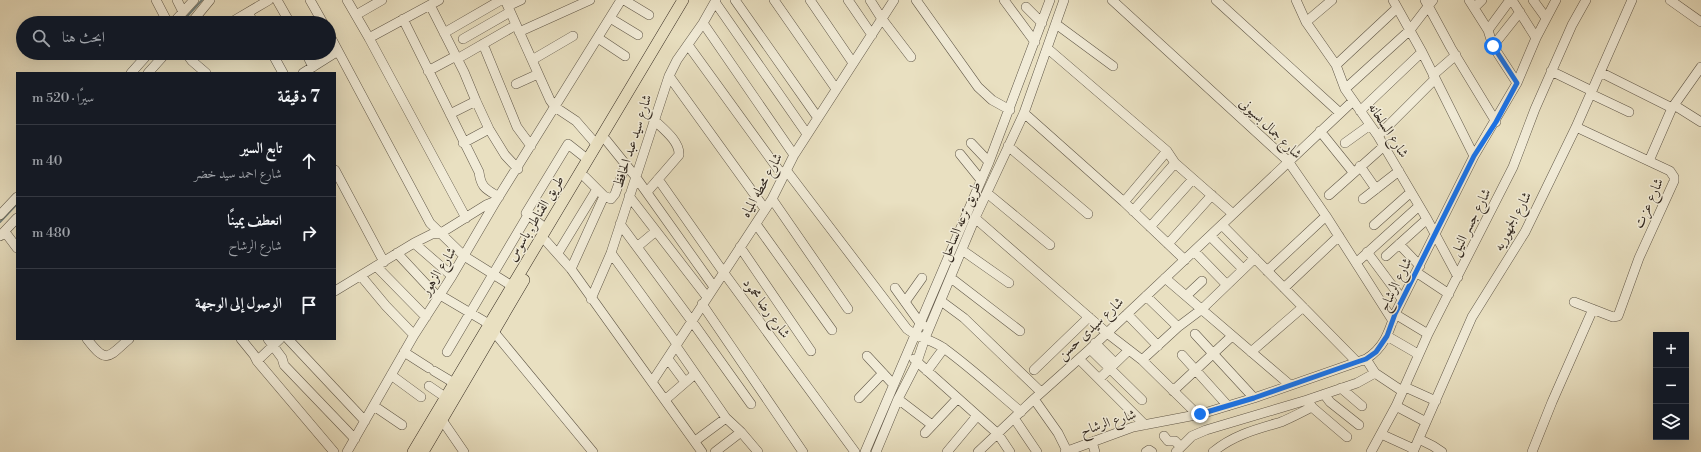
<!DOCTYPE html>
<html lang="ar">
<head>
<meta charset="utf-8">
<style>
  :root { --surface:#171b24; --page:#20242c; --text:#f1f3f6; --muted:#9ea1a6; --line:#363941 }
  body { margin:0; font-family:"Libre Bodoni",Amiri,serif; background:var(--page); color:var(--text); direction:rtl }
  .controls { position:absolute; right:12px; bottom:12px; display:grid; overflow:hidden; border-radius:0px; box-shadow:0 4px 16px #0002 }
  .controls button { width:36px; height:36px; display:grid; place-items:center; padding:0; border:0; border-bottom:1px solid var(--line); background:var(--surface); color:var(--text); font:20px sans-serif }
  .stop { position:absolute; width:12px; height:12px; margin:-9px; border:3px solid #1a73e8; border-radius:50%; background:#fff }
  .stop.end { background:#1a73e8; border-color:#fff; box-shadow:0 1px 4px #0008 }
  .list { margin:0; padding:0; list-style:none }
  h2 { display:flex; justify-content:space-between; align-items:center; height:52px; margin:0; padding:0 16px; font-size:17px }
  h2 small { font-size:13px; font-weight:400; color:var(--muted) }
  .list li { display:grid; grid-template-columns:26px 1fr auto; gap:12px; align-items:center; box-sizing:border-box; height:72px; padding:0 16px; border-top:1px solid var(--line) }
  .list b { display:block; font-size:15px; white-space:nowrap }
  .list p { margin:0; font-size:13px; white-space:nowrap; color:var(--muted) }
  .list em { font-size:13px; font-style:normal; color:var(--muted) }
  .icon { flex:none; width:22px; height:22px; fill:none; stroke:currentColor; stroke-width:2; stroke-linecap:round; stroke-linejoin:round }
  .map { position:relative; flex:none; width:1701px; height:452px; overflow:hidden; direction:ltr }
  .search { position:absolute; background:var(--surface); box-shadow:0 4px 16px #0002; left:16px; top:16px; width:320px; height:44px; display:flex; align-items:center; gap:10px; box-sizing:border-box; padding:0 14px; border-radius:22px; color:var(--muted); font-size:15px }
  .panel { position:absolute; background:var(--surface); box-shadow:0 4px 16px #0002; left:16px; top:72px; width:320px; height:268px; border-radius:0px; direction:rtl }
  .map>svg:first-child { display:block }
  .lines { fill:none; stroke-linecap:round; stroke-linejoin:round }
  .stream { stroke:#71817e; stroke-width:2 }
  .minor-casing { stroke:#605748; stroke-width:10 }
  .major-casing { stroke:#332920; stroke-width:12 }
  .minor { stroke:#f1ebd7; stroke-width:9 }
  .major { stroke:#e9e0c1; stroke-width:11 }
  .route { stroke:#1a73e8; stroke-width:5 }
  .labels { text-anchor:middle; stroke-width:3; stroke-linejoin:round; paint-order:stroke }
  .street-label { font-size:14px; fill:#332920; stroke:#f1ebd7 }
</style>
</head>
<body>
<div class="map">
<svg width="1701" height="452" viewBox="0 0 1701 452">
  <rect width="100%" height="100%" fill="#e9e0c1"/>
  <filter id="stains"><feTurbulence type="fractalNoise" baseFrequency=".005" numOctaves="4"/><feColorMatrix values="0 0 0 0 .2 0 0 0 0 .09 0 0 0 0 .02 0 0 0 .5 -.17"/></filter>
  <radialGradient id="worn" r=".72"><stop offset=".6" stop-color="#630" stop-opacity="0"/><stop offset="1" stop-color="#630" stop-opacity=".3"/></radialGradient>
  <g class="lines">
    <path class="stream" d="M181 23 202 0
      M0 222 17 204"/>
    <g class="minor-casing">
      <path id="minor" d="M156 0 168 23
        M177 0 183 12
        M277 0 290 23
        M310 0 323 23
        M347 0 369 38 466 218
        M505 0 550 100 555 107 576 121 596 144
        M624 0 649 15
        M735 0 818 118
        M774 0 836 89
        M810 0 853 63
        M848 0 872 35
        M870 0 882 19 911 57
        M916 0 978 87 992 100 1010 110
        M1004 0 1035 42
        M1112 0 1288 161 1326 216 1393 321
        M1216 0 1340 113
        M1296 0 1306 22 1336 65 1345 89 1378 136 1427 219 1458 277
        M1393 0 1422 52 1474 156
        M1425 0 1451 48 1496 122
        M1469 0 1488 30 1493 46 1517 83
        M1512 0 1536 38
        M1533 0 1546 18
        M1670 0 1701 22
        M715 2 807 134
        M430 5 464 72 476 101 489 129 505 155 518 169
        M508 6 521 0
        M1026 7 1042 23
        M1474 8 1482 0
        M248 13 254 23
        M356 15 382 0
        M610 18 638 35
        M403 19 479 172C481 188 486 189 499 197
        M1306 22 1332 0
        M173 23 194 0
        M191 23 210 0
        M230 23 269 0
        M703 23 794 155
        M1056 24 1113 66
        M1488 30 1510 0
        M519 32 590 0
        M444 33 501 0
        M329 34 430 223 464 256 512 286
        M369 38 439 0
        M598 38 625 56
        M463 39 510 12
        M483 44 517 127 531 146
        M688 45 783 176
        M1493 46 1520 12
        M1047 48 1167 151 1175 163 1233 214
        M186 53 192 61 206 73
        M272 53 283 73
        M306 53 313 67
        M457 59 516 25
        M532 60 573 36
        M1336 65 1397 8
        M428 71 456 56
        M1551 71 1592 91
        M1600 72 1672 108
        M131 73 149 53
        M148 73 166 53
        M303 73 338 51
        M1433 75 1456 55
        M669 76 765 209
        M516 84 538 74
        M1345 89 1410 30 1433 0
        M1591 94 1629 112
        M1674 105 1701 122
        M1360 111 1422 52
        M1024 113 1124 202 1185 260
        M450 114 476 101
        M1320 131 1353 172
        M1378 136 1435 79
        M606 140 635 176 714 287
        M463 143 489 129
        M971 143 989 162
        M1345 143 1370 125
        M1008 146 1088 214
        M960 154 981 180
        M1649 161 1672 108 1701 67
        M1360 166 1376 189
        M335 170 384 262
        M786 170 907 329C918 338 933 340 945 349 971 368 996 391 1021 412
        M585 177 604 196 611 199 615 194 626 164
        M658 179 724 273 855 452
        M647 192 679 155C680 141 662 128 653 119
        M987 193 1050 245
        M1329 195 1384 146
        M629 196 707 297
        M772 199 848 309
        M1363 199 1399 171
        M1124 202 1167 151
        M1133 211 1175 163
        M0 215 17 197
        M975 218 1107 333 1142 360 1197 414
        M620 224 691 320 751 404
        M756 224 832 330
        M1222 225 1357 362
        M1374 225 1411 192
        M1150 227 1193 179
        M545 228 526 213 568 144 587 159
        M5 232 17 248
        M0 236 17 218
        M1210 236 1243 269
        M546 241 571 269 702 452
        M414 243 452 276
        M1168 244 1212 195
        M1399 244 1420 266
        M637 247 656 231
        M740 247 811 351
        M962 250 1009 283
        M1194 251 1227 285
        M1367 252 1402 299
        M397 253 438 297
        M558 253 597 189
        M611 253 677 344
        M1386 256 1427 219
        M1356 263 1419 206
        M376 266 426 317
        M571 269 604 196
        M1267 271 1326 216
        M1416 272 1449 294
        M361 276 386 306 414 335
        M951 278 1020 331
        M1165 278 1290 385
        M895 288 920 323 923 325
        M1284 288 1339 236
        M335 291 414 243 432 234 441 233 486 205 496 201
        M440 295 489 324
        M1146 296 1178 327
        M1186 296 1202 281
        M591 299 611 253 669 76 677 60 703 23 716 0
        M941 301 964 318 1041 392
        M905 302 922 278
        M1574 302 1613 317 1618 316 1639 258 1674 181V177L1670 171 1576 127
        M702 304 803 452
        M1127 314 1158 346
        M1395 314 1428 334
        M494 332 593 452
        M1195 334 1254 398
        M1387 336 1418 354
        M87 339C107 365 108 357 129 339
        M241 339 254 355 257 361 334 452
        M268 339 282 358 284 365 355 439
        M288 339 365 421
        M1095 343 1115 363
        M676 346 726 418 741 432 758 452
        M1090 349 1142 400
        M404 352 429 368
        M447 352 528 215
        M1251 352 1303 307
        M1182 355 1228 406
        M867 356 893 384
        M668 359 685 382
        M914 359 998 434 1010 452
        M1079 359 1145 425
        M1366 359 1375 373 1402 391
        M1142 360 1178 327 1202 309 1255 258
        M257 361 280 339
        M1034 370 1089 317
        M434 371 454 383
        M927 371 944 348
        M391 375 421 397
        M1099 379 1129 350
        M652 382 772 199 794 155 894 0
        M429 386 445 397
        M1405 387 1436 401
        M1341 388 1362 406
        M1173 391 1232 336
        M1324 394 1330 402 1359 425
        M859 398 883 373
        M898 399 932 425
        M1034 399 1058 433 1067 451
        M665 400 695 374
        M1308 402 1313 408 1347 437
        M374 406 402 425
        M1396 406 1426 422
        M1014 418 1037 452
        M442 420 464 452
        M925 433 957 399
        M1381 434 1414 449
        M1164 436 1168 441H1175L1181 447
        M1419 439 1433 446 1442 452
        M695 441 726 418
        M1092 442 1095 452
        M347 452 414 335 452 276 496 201 621 0
        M715 452 741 432
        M865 452 989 162 1050 0
        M876 452 898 399 917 362 925 338 975 218 1024 113 1064 0
        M947 452 977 416
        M978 452 1034 399 1090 349 1353 101
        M1065 452 1133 427 1201 414 1254 398 1366 359C1384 348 1389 332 1395 314L1474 156 1517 83 1536 38 1556 0
        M1146 452 1149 450 1152 452
        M1176 452 1192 436 1206 430 1307 400 1357 383 1375 373
        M1213 452C1233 435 1257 429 1281 422 1291 418 1302 412 1312 407
        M1371 452 1396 406 1428 334 1513 167 1535 109 1572 25 1586 0
        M1413 452 1472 317 1525 232 1576 127 1632 0
        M1532 452 1552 402 1593 309"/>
    </g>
    <g class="major-casing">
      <path id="major" d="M413 452 683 0
        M423 452 524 280"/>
    </g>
    <use href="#minor" class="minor"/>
    <use href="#major" class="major"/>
  </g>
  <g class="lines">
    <path class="route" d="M1200 414 1254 398 1357 362 1366 359 1376 352 1387 336 1395 314 1474 156 1496 122 1517 83 1493 46"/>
  </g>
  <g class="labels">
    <g class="street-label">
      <text transform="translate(1271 128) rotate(44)" y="5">شارع جمال بسيونى</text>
      <text transform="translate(1389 130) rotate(57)" y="5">شارع السلخانه</text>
      <text transform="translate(632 141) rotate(-72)" y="5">شارع سيد عبد الحافظ</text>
      <text transform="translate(761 185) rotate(-61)" y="5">شارع محطه المياه</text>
      <text transform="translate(1648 203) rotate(-66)" y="5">شارع عزت</text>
      <text transform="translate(535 218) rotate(-59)" y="5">طريق القناطر, باسوس</text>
      <text transform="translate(960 221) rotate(-67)" y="5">طريق ترعه الساحل</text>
      <text transform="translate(1512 221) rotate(-62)" y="5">شارع الجمهوريه</text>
      <text transform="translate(1470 222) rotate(-63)" y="5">شارع جسر النيل</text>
      <text transform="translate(438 271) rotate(-58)" y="5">شارع الزهور</text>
      <text transform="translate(1395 284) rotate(-64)" y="5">شارع الرشاح</text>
      <text transform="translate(767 308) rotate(54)" y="5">شارع رضا محمود</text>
      <text transform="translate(1090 328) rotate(-43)" y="5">شارع سيدى حسن</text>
      <text transform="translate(1108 422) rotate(-18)" y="5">شارع الرشاح</text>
    </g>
  </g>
  <rect width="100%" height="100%" filter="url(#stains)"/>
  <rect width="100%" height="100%" fill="url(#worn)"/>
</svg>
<div class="controls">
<button>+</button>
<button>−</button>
<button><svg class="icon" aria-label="layers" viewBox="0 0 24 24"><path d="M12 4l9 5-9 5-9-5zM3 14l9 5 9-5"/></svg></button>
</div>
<div class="stop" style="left:1493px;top:46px"></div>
<div class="stop end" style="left:1200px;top:414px"></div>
<div class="search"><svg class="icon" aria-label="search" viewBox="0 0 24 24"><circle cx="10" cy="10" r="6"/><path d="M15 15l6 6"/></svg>ابحث هنا</div>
<section class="panel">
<h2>7 دقيقة<small>سيرًا · 520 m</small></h2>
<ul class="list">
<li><svg class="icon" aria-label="ahead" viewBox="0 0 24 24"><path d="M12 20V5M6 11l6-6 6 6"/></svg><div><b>تابع السير</b><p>شارع احمد سيد خضر</p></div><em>40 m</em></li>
<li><svg class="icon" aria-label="right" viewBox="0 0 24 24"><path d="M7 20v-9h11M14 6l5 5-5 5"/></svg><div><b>انعطف يمينًا</b><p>شارع الرشاح</p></div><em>480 m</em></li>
<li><svg class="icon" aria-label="arrive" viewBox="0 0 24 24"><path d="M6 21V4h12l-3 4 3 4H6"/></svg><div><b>الوصول إلى الوجهة</b></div></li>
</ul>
</section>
</div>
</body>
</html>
